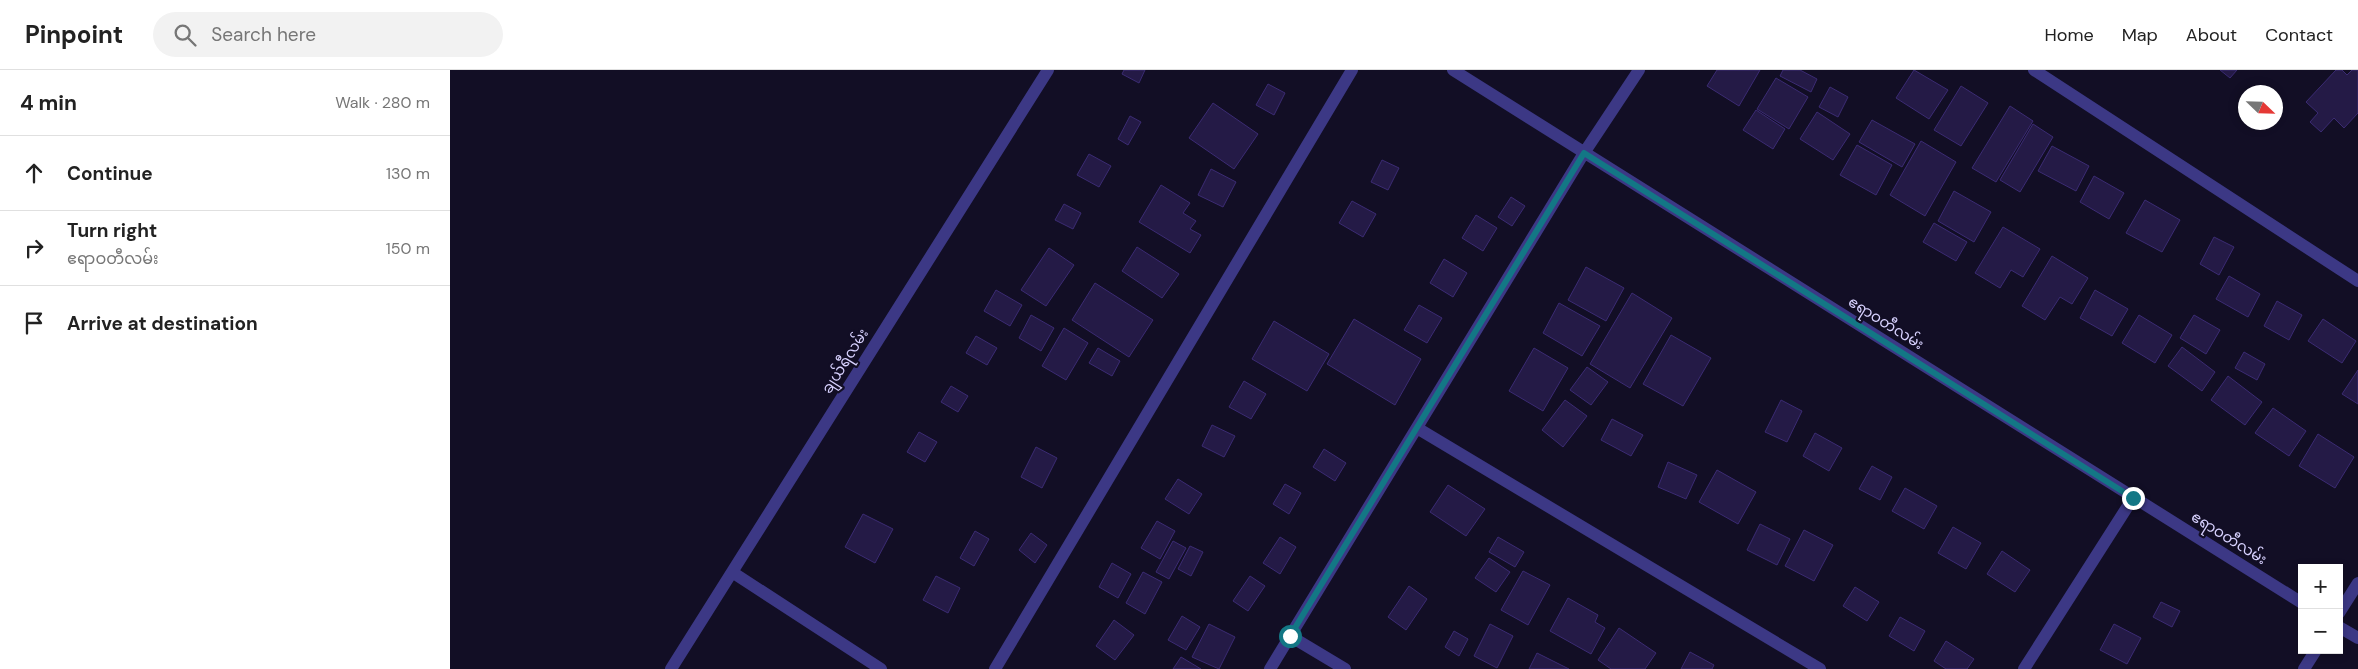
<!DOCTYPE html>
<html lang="en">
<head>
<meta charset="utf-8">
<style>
  :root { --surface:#fff; --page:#f2f2f2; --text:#222; --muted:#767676; --line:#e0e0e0 }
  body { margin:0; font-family:"DM Sans","Noto Sans Myanmar",sans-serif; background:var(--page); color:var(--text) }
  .controls { position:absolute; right:15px; bottom:15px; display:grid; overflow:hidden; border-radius:0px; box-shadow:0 2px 8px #0003 }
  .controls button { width:45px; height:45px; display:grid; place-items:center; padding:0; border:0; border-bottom:1px solid var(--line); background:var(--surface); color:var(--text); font:25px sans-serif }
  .compass { position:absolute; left:1788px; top:15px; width:45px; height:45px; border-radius:50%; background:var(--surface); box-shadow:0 2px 8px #0003; rotate:113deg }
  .stop { position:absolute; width:15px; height:15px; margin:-11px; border:4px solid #137785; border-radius:50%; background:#fff }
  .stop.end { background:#137785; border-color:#fff; box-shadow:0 1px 5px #0008 }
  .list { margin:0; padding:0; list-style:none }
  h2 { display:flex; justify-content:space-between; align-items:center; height:65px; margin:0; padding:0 20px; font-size:21px }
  h2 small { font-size:16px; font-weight:400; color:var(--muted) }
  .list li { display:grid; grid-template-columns:32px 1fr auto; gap:15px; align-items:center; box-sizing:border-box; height:75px; padding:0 20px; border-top:1px solid var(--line) }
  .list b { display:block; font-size:19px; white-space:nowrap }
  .list p { margin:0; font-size:16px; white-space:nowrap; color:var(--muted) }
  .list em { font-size:16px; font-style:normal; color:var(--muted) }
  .icon { flex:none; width:28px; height:28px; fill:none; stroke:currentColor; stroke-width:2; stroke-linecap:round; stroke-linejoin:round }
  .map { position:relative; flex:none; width:1908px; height:599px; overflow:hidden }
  header { display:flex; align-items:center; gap:30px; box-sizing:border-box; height:70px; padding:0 25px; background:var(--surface); border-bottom:1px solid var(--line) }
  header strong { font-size:24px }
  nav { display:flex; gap:28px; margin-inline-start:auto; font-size:18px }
  .search { width:350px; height:45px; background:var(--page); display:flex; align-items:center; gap:12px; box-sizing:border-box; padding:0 18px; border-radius:28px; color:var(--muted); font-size:19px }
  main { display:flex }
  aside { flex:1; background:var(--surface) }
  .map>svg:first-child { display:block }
  .building { fill:#241a46; stroke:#3b2b73 }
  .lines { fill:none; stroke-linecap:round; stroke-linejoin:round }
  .minor { stroke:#3c3885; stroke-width:12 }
  .route { stroke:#137785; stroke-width:6 }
  .labels { text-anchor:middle; stroke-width:4.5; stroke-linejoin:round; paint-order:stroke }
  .street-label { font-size:15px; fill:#d8d2ff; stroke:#120e25 }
</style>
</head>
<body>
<header>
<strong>Pinpoint</strong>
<div class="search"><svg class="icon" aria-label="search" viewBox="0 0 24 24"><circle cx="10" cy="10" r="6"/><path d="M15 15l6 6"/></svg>Search here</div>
<nav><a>Home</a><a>Map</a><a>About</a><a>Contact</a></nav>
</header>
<main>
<aside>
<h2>4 min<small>Walk · 280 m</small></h2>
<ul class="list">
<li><svg class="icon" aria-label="ahead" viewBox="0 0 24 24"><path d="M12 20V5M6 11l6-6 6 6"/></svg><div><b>Continue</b></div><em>130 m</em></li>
<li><svg class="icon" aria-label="right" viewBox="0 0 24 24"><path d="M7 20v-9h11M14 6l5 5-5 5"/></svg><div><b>Turn right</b><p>ဧရာဝတီလမ်း</p></div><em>150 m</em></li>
<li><svg class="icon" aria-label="arrive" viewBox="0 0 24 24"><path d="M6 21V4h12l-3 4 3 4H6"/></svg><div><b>Arrive at destination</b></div></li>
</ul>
</aside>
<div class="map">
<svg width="1908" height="599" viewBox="0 0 1908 599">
  <rect width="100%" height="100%" fill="#120e25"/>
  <path class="building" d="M674 0H695L689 13 672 4Z
    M1267 0H1310L1289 36 1257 16Z
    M1333 0H1350L1367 9 1361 22 1330 6Z
    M1464 0 1498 20 1479 49 1446 28Z
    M1770 0H1787L1780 8Z
    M1886 0H1892L1897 5 1902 0H1908V43L1894 58 1884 48 1871 62 1860 52 1868 43 1856 32Z
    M1326 8 1358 27 1339 59 1307 39Z
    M818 14 835 23 824 45 806 35Z
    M1511 16 1538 33 1511 76 1484 60Z
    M1380 17 1398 27 1388 47 1369 37Z
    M763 33 808 64 784 99 739 68Z
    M1560 36 1583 51 1546 112 1522 98Z
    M1306 40 1335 59 1323 79 1293 60Z
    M1367 42 1400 64 1383 90 1350 69Z
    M680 46 691 52 678 75 668 69Z
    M1422 50 1465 74 1452 97 1409 72Z
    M1583 54 1603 67 1570 122 1550 110Z
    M1471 71 1506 92 1475 146 1440 125Z
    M1407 75 1442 95 1426 125 1390 105Z
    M1602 76 1639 96 1626 121 1588 101Z
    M639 84 661 96 649 117 627 105Z
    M932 90 949 98 938 120 921 112Z
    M761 99 786 112 773 137 748 125Z
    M1644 106 1674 123 1659 149 1630 132Z
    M711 115 740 133 733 143 746 151 740 159 751 165 740 183 689 152Z
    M1504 121 1541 142 1524 172 1488 151Z
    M1061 127 1075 136 1062 156 1048 147Z
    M1695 130 1730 150 1712 182 1676 163Z
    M902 131 926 144 913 167 889 153Z
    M614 134 631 143 623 159 605 150Z
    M1026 145 1047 158 1033 181 1012 168Z
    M1484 153 1517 172 1506 191 1473 172Z
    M1553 157 1590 179 1573 207 1561 200 1550 218 1525 203Z
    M1764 167 1784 177 1769 205 1750 194Z
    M687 177 729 204 712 228 672 201Z
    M599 178 624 195 596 236 571 220Z
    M1602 186 1638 208 1622 234 1610 227 1595 250 1572 236Z
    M994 189 1017 203 1003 227 980 213Z
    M1136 197 1174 218 1156 251 1118 230Z
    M1779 206 1810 224 1798 247 1766 229Z
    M645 213 703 250 679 287 622 250Z
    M546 220 572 235 560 256 534 241Z
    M1645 220 1678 239 1662 266 1630 248Z
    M1182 223 1222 248 1180 318 1140 294Z
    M1827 231 1852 245 1839 270 1814 256Z
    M1109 233 1150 256 1132 286 1093 263Z
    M969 235 992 248 977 273 954 260Z
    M581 245 604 258 591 281 569 268Z
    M1689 245 1722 265 1705 293 1672 273Z
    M1744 245 1770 260 1756 284 1730 268Z
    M904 249 971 289 945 335 877 294Z
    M1873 249 1906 271 1892 293 1858 271Z
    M824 251 879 284 857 321 802 289Z
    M614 258 638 273 616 310 592 296Z
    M1221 265 1261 288 1233 336 1193 314Z
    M526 266 547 278 537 295 516 283Z
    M1732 277 1765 302 1752 321 1718 296Z
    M648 278 670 291 662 306 639 293Z
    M1084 278 1118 298 1093 341 1059 321Z
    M1794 282 1815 294 1807 310 1785 298Z
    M1137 297 1158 312 1141 335 1120 320Z
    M1908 300V334L1892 324Z
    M1778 306 1812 332 1795 355 1761 330Z
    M794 311 816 324 801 349 779 337Z
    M501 316 518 326 508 342 491 332Z
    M1115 330 1137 346 1113 377 1092 360Z
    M1331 330 1352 341 1337 372 1315 362Z
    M1823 338 1856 361 1839 386 1805 363Z
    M1162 349 1193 365 1181 386 1151 370Z
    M762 355 785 366 774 387 752 376Z
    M469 362 487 372 475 392 457 382Z
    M1365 363 1392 378 1379 401 1353 386Z
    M1868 364 1904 387 1885 418 1849 396Z
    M586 377 607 388 592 418 571 407Z
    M874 379 896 393 885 411 863 397Z
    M1218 392 1247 405 1236 429 1208 417Z
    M1422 396 1442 407 1430 430 1409 419Z
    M1267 400 1306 422 1288 454 1249 432Z
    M728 409 752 424 739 444 715 429Z
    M835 414 851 423 839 444 823 434Z
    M998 415 1035 439 1016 466 980 442Z
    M1455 418 1487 436 1474 459 1442 441Z
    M413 444 443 459 425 493 395 477Z
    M707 451 725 461 710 489 691 478Z
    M1310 454 1340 469 1327 495 1297 480Z
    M1503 457 1531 473 1516 499 1488 483Z
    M1354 460 1383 475 1364 511 1335 496Z
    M525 461 539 469 524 496 510 488Z
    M581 463 597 475 585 493 569 480Z
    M830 467 846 477 830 504 813 493Z
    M1048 467 1074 482 1065 497 1039 482Z
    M723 471 736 478 719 509 706 502Z
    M740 476 753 482 741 506 728 499Z
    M1552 481 1580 500 1565 522 1537 504Z
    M1039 488 1060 502 1046 522 1025 508Z
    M662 493 681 504 668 528 649 517Z
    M1073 501 1100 515 1078 555 1051 540Z
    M693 502 712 512 695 544 676 533Z
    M486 506 510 518 498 543 473 530Z
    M800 506 815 516 798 541 783 531Z
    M959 516 977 529 956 560 938 547Z
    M1405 517 1429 532 1417 551 1393 536Z
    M1118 528 1148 545 1145 552 1155 558 1141 584 1100 561Z
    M1711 532 1730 541 1722 557 1703 547Z
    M732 546 750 557 736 580 718 570Z
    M1450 547 1475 561 1464 581 1439 566Z
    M664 550 684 565 665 590 646 576Z
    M759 554 785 567 769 599 742 587Z
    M1040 554 1063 566 1047 598 1024 586Z
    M1664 554 1691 568 1677 594 1650 580Z
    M1169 558 1206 583 1195 599H1161L1148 590Z
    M1004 561 1018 569 1009 586 995 577Z
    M1496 571 1524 589 1517 599H1496L1484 591Z
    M1240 582 1264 595 1262 599H1231Z
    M1087 583 1119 599H1079Z
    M731 587 751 599H723Z"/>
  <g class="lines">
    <path class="minor" d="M1003 0 1852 533
      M1584 0 1908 211
      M967 358 1370 599
      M282 502 431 599
      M1889 543 1908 513
      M1889 557 1908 568
      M840 566 895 599
      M221 599 598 0
      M545 599 902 0
      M820 599 1134 83 1189 0
      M1574 599 1683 428
      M1854 599 1866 580"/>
  </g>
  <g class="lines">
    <path class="route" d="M840 566 1134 83 1683 428"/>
  </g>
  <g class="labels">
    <g class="street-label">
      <text transform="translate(1436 253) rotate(32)" y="5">ဧရာဝတီလမ်း</text>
      <text transform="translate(395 291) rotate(-58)" y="5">ချယ်ရီလမ်း</text>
      <text transform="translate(1779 468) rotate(32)" y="5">ဧရာဝတီလမ်း</text>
    </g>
  </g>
</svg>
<div class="controls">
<button>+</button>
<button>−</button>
</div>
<svg class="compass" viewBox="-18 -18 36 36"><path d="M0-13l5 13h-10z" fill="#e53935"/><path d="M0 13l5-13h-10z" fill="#767676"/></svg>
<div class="stop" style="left:840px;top:566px"></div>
<div class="stop end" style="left:1683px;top:428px"></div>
</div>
</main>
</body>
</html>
